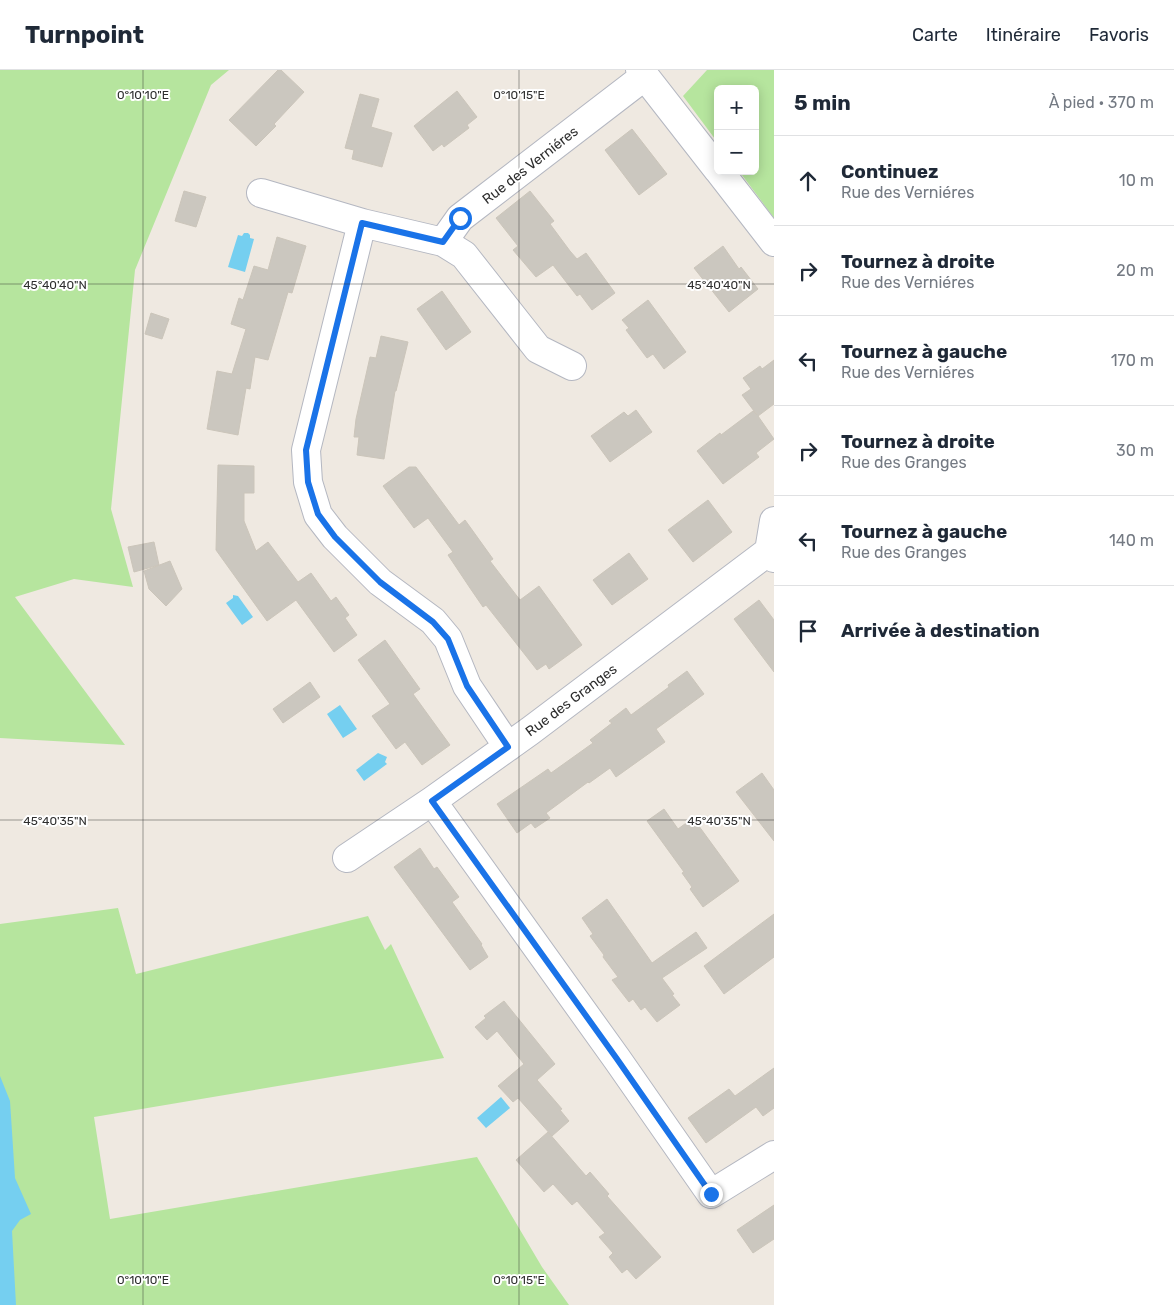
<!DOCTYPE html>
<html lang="fr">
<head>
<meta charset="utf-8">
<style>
  :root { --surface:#fff; --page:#f6f6f7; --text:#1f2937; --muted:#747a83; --line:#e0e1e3 }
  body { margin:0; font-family:Rubik,sans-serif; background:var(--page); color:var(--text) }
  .controls { position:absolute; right:15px; top:15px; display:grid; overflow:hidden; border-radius:8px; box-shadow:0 2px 12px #0003 }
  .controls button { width:45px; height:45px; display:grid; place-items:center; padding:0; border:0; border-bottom:1px solid var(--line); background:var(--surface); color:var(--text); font:25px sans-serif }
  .stop { position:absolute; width:15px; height:15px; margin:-11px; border:4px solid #1a73e8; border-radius:50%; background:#fff }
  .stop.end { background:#1a73e8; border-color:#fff; box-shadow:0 1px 5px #0008 }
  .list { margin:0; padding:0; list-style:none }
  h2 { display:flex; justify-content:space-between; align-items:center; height:65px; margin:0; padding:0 20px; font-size:21px }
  h2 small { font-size:16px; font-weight:400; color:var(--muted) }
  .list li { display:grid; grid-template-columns:32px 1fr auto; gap:15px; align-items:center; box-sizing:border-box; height:90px; padding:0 20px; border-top:1px solid var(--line) }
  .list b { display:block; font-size:19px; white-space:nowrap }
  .list p { margin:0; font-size:16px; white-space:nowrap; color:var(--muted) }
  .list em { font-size:16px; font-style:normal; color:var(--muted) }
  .icon { flex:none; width:28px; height:28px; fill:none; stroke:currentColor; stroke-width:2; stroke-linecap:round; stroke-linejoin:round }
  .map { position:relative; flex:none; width:774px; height:1235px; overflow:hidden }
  header { display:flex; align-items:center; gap:30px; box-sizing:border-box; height:70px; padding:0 25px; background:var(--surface); border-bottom:1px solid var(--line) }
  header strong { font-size:24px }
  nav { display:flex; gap:28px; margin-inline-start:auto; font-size:18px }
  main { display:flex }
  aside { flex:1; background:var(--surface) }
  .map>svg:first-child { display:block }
  .green { fill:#b6e59e }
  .water { fill:#75cff0 }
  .building { fill:#cbc7bf; stroke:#cbc5ba }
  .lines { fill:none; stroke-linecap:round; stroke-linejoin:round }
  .minor-casing { stroke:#b4b7c1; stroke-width:30 }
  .minor { stroke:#fff; stroke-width:28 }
  .route { stroke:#1a73e8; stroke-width:6 }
  .ticks { fill:none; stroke:#2e2e2e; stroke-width:1; stroke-opacity:0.45 }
  .labels { text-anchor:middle; stroke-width:4; stroke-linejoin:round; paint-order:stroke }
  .street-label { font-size:14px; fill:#2e2e2e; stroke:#fff }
  .ticks-label { font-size:12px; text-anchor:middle; fill:#2e2e2e; stroke:#fff; stroke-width:4; stroke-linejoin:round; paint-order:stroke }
</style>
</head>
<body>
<header>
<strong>Turnpoint</strong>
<nav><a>Carte</a><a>Itinéraire</a><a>Favoris</a></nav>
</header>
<main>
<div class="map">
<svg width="774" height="1235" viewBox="0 0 774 1235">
  <rect width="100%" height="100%" fill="#efe9e1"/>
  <path class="green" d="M0 0H229L211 15 135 200 111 439 133 517 74 509 15 527 125 675 0 668Z
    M707 0H774V148L739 101H755V19H718V73L683 26Z
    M118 838 136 904 368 846 385 880 391 874 444 988 94 1047 110 1149 477 1087 542 1197 569 1235H0V854Z"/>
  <path class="water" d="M244 163H248L250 165V168L254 169 245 202 228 197 238 165 242 166Z
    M233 525 238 526 253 547 242 555 226 533 233 528Z
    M340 635 357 659 343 668 327 644Z
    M378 683 387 687 385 692 387 694 364 711 356 700Z
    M0 1006 10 1031 15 1108 31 1144 20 1150 12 1161 16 1235H0Z
    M501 1027 510 1038 486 1058 477 1048Z"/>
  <path class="building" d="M278 0H281L304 22 274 54 276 56 256 76 229 50Z
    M457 21 477 47 467 55 469 58 444 77 442 74 433 81 414 56Z
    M360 24 379 29 371 57 392 63 382 97 352 89 354 80 345 78Z
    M632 59 667 104 639 125 605 80Z
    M184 121 206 127 196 157 175 151Z
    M530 121 554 151 550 154 570 181 577 189 586 183 615 223 592 240 580 224 577 226 553 195 536 207 513 180 518 176 496 148Z
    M277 167 306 176 292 223 288 222 268 290 255 287 250 319 246 318 238 365 207 359 217 301 232 304 246 259 231 254 239 228 243 230 254 196 268 200Z
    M723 176 739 199 741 197 758 219 729 242 694 198Z
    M442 221 471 262 446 280 417 239Z
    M648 230 686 282 664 299 653 284 647 288 626 260 629 258 622 250Z
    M151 243 169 249 162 269 145 264Z
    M381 266 408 272 396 321H395L384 389 357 385 359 367H354L356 349 370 287 376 288Z
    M774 290V334L758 346 774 369 756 383 759 387 723 414 697 381 720 363 721 365 753 341 757 345 742 325 751 319 743 308 760 296 762 299Z
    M636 340 652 362 610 392 591 366 624 342 628 346Z
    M218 395 254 396V423H244V451L256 481 268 472 298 512 311 503 331 531 336 527 349 545 345 548 357 565 334 582 296 530 267 551 216 480Z
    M409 397H416L459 455 465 450 493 489 490 491 520 530 539 516 582 575 549 599 546 594 537 600 486 535 483 537 470 518 448 485 453 482 428 448 414 458 383 416Z
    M708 430 732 462 693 492 668 460Z
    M154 472 159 495 134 502 128 477Z
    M629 483 648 509 612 535 593 510Z
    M170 491 182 519 166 536 149 519 144 501Z
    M759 530 774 550V602L734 549Z
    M385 570 420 619 413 624 450 675 422 695 405 672 396 679 372 646 390 634 358 590Z
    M687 601 704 624 656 659 665 672 616 707 610 698 589 713 588 712 546 743 550 748 535 758 531 753 517 763 497 734 548 699 551 703 593 673 590 670 612 653 609 651 626 638 631 645 669 617 668 615Z
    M310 612 320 627 283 653 273 639Z
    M762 703 774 720V771L736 722Z
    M664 739 678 759 693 748 739 811 703 837 690 819 692 817 682 803 684 802 647 751Z
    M420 778 434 799 437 797 459 827 452 832 482 874 481 875 488 887 470 900 394 797Z
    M607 829 652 893 696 862 707 878 662 908 674 924 672 925 680 935 657 952 645 937 641 940 633 929 629 932 612 910 618 907 603 887 604 885 590 866 593 864 582 848Z
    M774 844V887L724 924 704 896Z
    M504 931 555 994 537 1010 562 1039 560 1040 569 1051 552 1066 518 1028 513 1032 498 1016 524 994 497 961 487 970 475 957 486 948 484 946Z
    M774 998V1038L763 1046 756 1037 706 1073 688 1048 729 1019 735 1026Z
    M548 1062 586 1106 590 1102 609 1124 607 1126 661 1187 636 1209 627 1199 622 1203 609 1187 613 1183 599 1167 605 1163 577 1131 572 1135 553 1114 544 1122 516 1090Z
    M774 1135V1169L753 1183 737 1160Z"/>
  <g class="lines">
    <g class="minor-casing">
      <path id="minor" d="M640 0 718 100
        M719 101 774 172
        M261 123 362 153
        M443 172 464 185 538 279 572 296
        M774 451 769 481 774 488
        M769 481 530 661 432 731 617 989 711 1124 774 1085
        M508 677 467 616 448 569 433 551 380 512 335 467 318 445 308 412 306 380 362 153 443 172 460 148 645 6
        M347 788 432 731"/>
    </g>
    <use href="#minor" class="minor"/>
  </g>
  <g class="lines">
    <path class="route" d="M460 148 443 172 362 153 306 380 308 412 318 444 335 467 380 512 433 552 448 569 467 616 508 677 432 731 617 989 711 1124"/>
  </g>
  <path class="ticks" d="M143 0V1235M519 0V1235M0 214H774M0 750H774"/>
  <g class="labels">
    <g class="street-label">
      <text transform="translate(530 95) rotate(-38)" y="5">Rue des Verniéres</text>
      <text transform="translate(571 630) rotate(-37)" y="5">Rue des Granges</text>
    </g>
  </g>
  <g class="ticks-label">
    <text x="143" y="29">0°10'10"E</text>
    <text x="519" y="29">0°10'15"E</text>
    <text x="55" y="219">45°40'40"N</text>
    <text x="719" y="219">45°40'40"N</text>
    <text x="55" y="755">45°40'35"N</text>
    <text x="719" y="755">45°40'35"N</text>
    <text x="143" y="1214">0°10'10"E</text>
    <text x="519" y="1214">0°10'15"E</text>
  </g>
</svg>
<div class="controls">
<button>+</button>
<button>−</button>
</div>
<div class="stop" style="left:460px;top:148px"></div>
<div class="stop end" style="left:711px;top:1124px"></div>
</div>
<aside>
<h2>5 min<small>À pied · 370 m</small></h2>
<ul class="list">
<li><svg class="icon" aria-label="ahead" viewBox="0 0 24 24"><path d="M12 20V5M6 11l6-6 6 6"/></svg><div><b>Continuez</b><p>Rue des Verniéres</p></div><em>10 m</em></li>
<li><svg class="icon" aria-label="right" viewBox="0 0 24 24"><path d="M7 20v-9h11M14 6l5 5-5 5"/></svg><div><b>Tournez à droite</b><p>Rue des Verniéres</p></div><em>20 m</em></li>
<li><svg class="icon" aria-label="left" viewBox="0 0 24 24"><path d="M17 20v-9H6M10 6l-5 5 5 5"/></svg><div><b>Tournez à gauche</b><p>Rue des Verniéres</p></div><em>170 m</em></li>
<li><svg class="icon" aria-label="right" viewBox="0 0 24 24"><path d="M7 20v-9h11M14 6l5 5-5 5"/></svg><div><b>Tournez à droite</b><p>Rue des Granges</p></div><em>30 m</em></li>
<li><svg class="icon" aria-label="left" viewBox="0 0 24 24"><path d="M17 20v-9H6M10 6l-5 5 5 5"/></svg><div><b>Tournez à gauche</b><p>Rue des Granges</p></div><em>140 m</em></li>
<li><svg class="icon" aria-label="arrive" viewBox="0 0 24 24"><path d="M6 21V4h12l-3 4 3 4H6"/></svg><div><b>Arrivée à destination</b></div></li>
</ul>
</aside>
</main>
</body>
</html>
